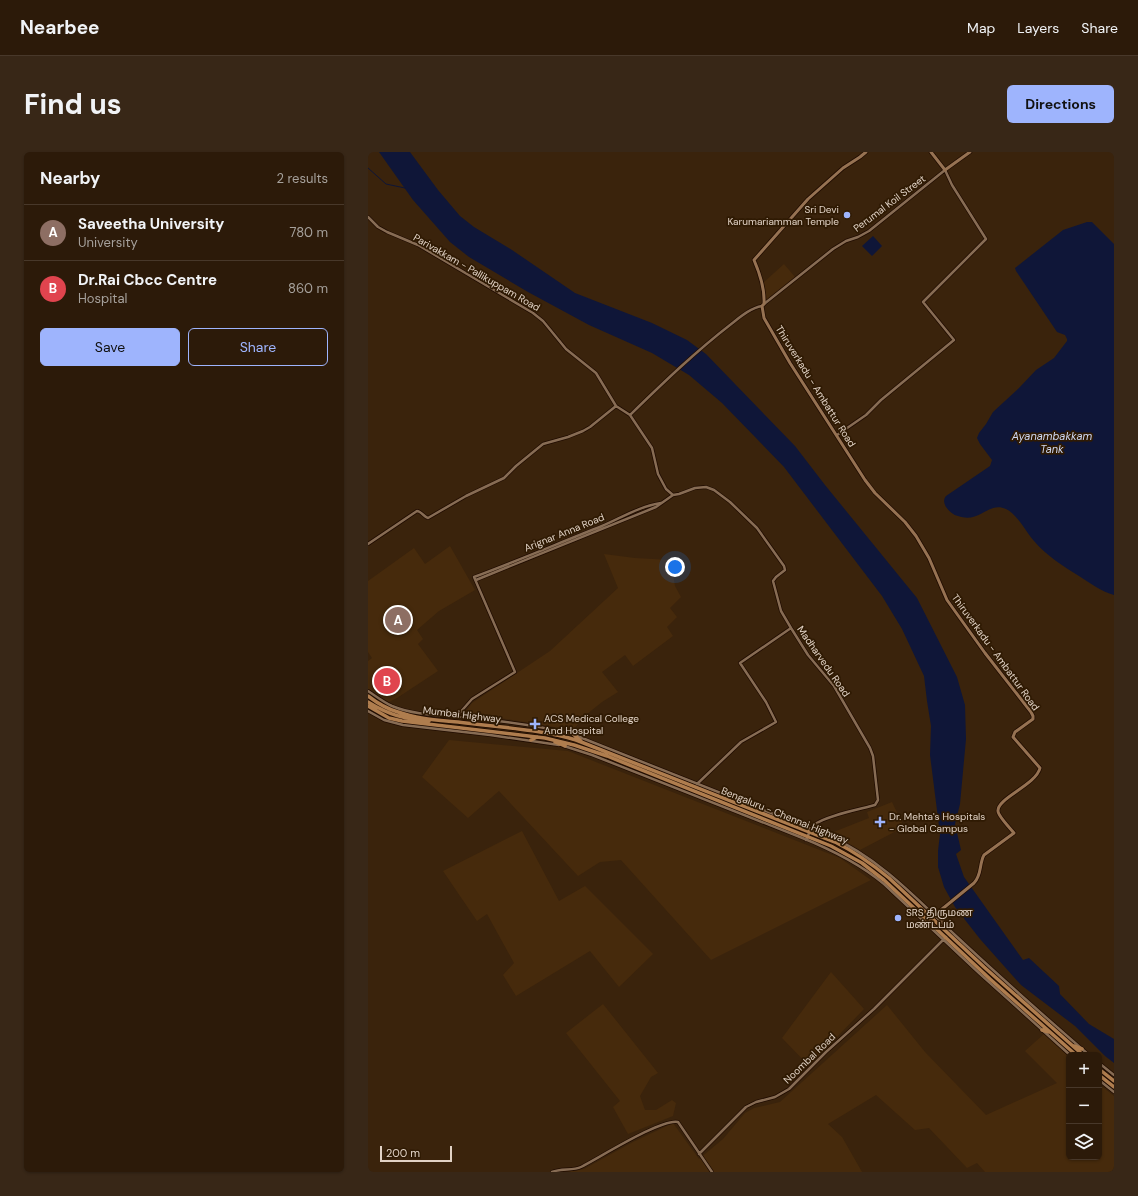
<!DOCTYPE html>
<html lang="en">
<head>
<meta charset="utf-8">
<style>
  :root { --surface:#2c1a09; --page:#382717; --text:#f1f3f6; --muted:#a6a19c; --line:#48382a; --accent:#9eb4fd }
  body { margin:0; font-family:"DM Sans","Noto Sans Tamil",sans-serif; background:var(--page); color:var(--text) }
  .controls { position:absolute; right:12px; bottom:12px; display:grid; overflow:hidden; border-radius:6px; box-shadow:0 1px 3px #0004 }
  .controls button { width:36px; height:36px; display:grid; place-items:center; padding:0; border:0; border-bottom:1px solid var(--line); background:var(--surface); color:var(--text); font:20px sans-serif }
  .scale { position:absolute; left:12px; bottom:10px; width:72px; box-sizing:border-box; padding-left:4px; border:2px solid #e1d2c5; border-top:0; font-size:11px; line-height:14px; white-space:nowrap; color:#e1d2c5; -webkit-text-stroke:3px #2f1a03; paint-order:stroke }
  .you { position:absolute; left:307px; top:415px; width:14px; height:14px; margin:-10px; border:3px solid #fff; border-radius:50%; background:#1a73e8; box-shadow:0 0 0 6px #1a73e833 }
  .badge { display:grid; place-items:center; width:26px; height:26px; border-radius:50%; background:var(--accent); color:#fff; font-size:13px; font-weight:700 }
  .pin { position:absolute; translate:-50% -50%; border:2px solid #fff; box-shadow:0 1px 4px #0006 }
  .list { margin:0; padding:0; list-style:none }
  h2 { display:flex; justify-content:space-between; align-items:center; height:52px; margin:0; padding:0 16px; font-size:17px }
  h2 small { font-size:13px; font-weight:400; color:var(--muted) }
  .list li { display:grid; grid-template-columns:26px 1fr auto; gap:12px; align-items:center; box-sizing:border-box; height:56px; padding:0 16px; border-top:1px solid var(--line) }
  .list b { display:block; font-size:15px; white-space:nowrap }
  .list p { margin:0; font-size:13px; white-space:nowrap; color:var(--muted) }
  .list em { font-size:13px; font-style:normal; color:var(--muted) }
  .actions { display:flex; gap:8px; padding:12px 16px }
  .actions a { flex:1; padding:9px 0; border:1px solid var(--accent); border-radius:6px; text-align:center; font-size:14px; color:var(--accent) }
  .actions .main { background:var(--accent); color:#111 }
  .icon { flex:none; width:22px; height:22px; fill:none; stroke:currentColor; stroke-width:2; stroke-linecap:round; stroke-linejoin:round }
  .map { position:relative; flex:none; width:746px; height:1020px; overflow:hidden; border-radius:6px }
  header { display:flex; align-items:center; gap:24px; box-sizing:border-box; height:56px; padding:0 20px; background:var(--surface); border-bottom:1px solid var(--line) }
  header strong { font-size:19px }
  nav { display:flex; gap:22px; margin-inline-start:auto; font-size:14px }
  .intro { display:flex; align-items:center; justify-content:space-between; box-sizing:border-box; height:96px; padding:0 24px }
  h1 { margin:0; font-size:28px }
  .button { padding:10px 18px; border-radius:6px; background:var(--accent); color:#111; font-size:14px; font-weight:700 }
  main { display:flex; gap:24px; padding:0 24px }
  aside { flex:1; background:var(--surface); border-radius:6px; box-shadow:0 1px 3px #0004 }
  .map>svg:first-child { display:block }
  .built { fill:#462a0c }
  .water { fill:#0f1638 }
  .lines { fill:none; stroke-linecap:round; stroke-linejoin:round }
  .stream { stroke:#0f1638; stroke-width:1 }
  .tertiary-casing { stroke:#200c00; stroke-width:4 }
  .secondary-casing { stroke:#200c00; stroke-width:4.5 }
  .trunk-casing { stroke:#200c00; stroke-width:5 }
  .tertiary { stroke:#876c54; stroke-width:2.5 }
  .secondary { stroke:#967252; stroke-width:3 }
  .trunk { stroke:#af7d4e; stroke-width:3.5 }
  .poi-dot { fill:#9eb4fd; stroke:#2f1a03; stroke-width:1.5 }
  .labels { text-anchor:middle; stroke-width:3.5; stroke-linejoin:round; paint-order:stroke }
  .street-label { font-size:10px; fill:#e1d2c5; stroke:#2f1a03 }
  .poi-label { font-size:10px; fill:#e1d2c5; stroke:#2f1a03; text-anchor:start }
  .water-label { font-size:11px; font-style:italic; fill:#cfd8f3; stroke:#2f1a03 }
</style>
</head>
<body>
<header>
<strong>Nearbee</strong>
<nav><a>Map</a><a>Layers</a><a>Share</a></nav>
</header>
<div class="intro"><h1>Find us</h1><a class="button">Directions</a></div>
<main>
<aside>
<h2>Nearby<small>2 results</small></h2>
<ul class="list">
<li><span class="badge" style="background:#8d6e63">A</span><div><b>Saveetha University</b><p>University</p></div><em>780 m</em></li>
<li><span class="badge" style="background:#e0444e">B</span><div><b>Dr.Rai Cbcc Centre</b><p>Hospital</p></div><em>860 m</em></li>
</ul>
<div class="actions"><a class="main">Save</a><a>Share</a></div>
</aside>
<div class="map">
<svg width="746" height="1020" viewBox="0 0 746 1020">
  <rect width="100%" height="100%" fill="#3a230c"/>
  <path class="built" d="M416 112 427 125 398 150 395 131Z
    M82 394 107 438 71 459 49 478 55 487 50 492 70 519 29 546 19 551 0 537V509L4 506 0 500V429L46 396 57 412Z
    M236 402 267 406 303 408 307 434 313 445 302 456 309 465 299 475 305 484 265 514 257 503 234 520 250 540 234 550 219 562 204 579 198 577 126 565 96 562 104 551 182 499 250 436Z
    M81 588 200 599 472 706 503 728 343 808 253 708 232 710 210 724 131 639 100 666 54 625Z
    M524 650 536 675 492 698 463 681 501 666 499 660Z
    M154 679 191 749 217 734 285 802 251 835 222 799 148 844 135 823 146 811 119 762 109 769 75 719Z
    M463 820 496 857 441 914 414 886Z
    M235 852 290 921 283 925 272 944 277 958H288L304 948 308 951 305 964 260 982 245 955 252 949 198 881Z
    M519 853 557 900 618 963 689 931 657 899 676 882 701 905V1005H731V932L746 944V1018L744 1020H617L609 1011 599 1016 561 976 547 978 508 943 460 972 474 985 494 1020H199L216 1017 265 990 305 971 331 1007 355 987 377 961 386 956 412 950Z"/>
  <path class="water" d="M11 0H42L70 38 92 64 106 75 144 98 207 141 284 171 319 188 338 202 427 294 457 333 549 446 589 525 597 553 598 587 592 652 587 672 593 698 588 702 596 725 655 808 661 806 691 834 692 842 721 872 746 887V911L737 904 707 874 653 833 612 787 587 755 576 735 570 715V699L572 682 562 603 563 574 559 549 556 524 534 477 514 444 416 315 354 251 321 223 284 201 221 173 160 140 101 105 82 90 45 48Z
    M719 70H724L746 92V443C734 440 722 431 711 424 695 414 679 404 666 389 658 380 649 362 638 357 620 349 612 372 590 364 585 363 581 359 578 355 576 351 575 348 578 344L622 314 624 308 612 292 609 286 611 281 618 272 625 260 651 236 668 218 686 206 699 189V187L697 183 689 180 648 119 647 116 690 82 695 78Z
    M505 84 514 94 504 104 494 94Z"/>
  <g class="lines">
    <path class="stream" d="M0 16 18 32 37 36"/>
    <g class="tertiary-casing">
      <path id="tertiary" d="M0 65 10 75 19 80 50 93 165 161 175 169 198 197 228 221 248 254 262 263 284 296 290 322 298 337 305 343 311 342 327 336 338 335 346 338 362 350 389 376 416 414 417 418 408 425 405 429 413 459 423 476 440 503 466 534 502 596 505 604 510 648 507 653C493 657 456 664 446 673 443 677 440 683 438 688
        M396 152 465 97 478 89 490 85 501 79 577 18 584 33 618 87 555 150 586 188 513 248 498 263 469 283
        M262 263C294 232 327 200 362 173 371 166 382 156 394 154
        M0 392 49 359C53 359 56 365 60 366L98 344 136 326 148 314 175 292 200 285 215 279 222 275 248 254
        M108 428 288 355 305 343
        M0 539C8 544 15 550 24 554 48 564 77 563 102 566 136 569 172 574 205 582
        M0 559 16 568 35 573 122 583 191 593
        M89 564 104 547 147 520 106 425C149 409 191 391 234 374 253 366 272 354 293 351
        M209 584 461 684C511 706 548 746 587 783 631 824 676 864 721 903
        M196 594 224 603 432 685C462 697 491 711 516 732L611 821 702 903
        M329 632 373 590 408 570 398 550 372 511 423 476
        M731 911 746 923
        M731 928 746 940
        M331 1002 378 955 388 950 407 945 421 937 458 900 506 857 578 785
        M184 1020C193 1016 205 1019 213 1015 231 1006 294 966 310 970L344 1020"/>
    </g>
    <g class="secondary-casing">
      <path id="secondary" d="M498 0 492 5 475 16 440 47 386 108C392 122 397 136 396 152L394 154 396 166 422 211 497 328 507 341 537 370 548 384 561 406 579 448 617 501 663 560 665 564V567L647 580 645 585 672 616C668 633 629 646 630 659 630 664 642 676 646 681L616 703C611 712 614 723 606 731L557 771
        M563 0 577 18 602 0
        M575 756 574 767 576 772"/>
    </g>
    <g class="trunk-casing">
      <path id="trunk" d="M0 544C9 551 19 557 30 560 49 567 70 568 90 570 129 575 170 577 208 588L467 690C487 700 504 712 521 726L616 815 715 903
        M0 550C21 563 36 567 61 569
        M0 554 21 566 34 569 177 586 206 593 239 604 463 694 494 711 516 728 622 827 708 903
        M205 582 213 589
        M163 588 169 585
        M187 590 197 594
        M674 878 681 880
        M706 894 714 897
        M731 917 746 929
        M731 923 746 935"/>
    </g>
    <use href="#tertiary" class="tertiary"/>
    <use href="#secondary" class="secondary"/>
    <use href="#trunk" class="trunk"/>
  </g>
  <g class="poi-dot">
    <circle cx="479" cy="63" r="4"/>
    <path d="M165 566h4v4h4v4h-4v4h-4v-4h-4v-4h4z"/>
    <path d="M510 664h4v4h4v4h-4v4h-4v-4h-4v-4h4z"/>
    <circle cx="530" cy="766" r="4"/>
  </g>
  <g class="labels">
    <g class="street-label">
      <text transform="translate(521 51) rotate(-37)" y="4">Perumal Koil Street</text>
      <text transform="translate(109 120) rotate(30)" y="4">Parivakkam - Pallikuppam Road</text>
      <text transform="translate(448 234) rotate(58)" y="4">Thiruverkadu - Ambattur Road</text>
      <text transform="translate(196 380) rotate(-22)" y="4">Arignar Anna Road</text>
      <text transform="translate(628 500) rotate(54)" y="4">Thiruverkadu - Ambattur Road</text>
      <text transform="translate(456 509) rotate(55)" y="4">Madharvedu Road</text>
      <text transform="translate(94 562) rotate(7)" y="4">Mumbai Highway</text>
      <text transform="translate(417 663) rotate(22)" y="4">Bengaluru - Chennai Highway</text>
      <text transform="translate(441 906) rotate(-44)" y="4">Noombal Road</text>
    </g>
    <g class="poi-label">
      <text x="471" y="61" text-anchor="end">Sri Devi<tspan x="471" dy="12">Karumariamman Temple</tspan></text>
      <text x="176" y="570">ACS Medical College<tspan x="176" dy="12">And Hospital</tspan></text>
      <text x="521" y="668">Dr. Mehta's Hospitals<tspan x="521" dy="12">- Global Campus</tspan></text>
      <text x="538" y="764">SRS திருமண<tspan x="538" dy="12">மண்டபம்</tspan></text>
    </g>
    <g class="water-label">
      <text x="684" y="288">Ayanambakkam<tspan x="684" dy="13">Tank</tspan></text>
    </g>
  </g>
</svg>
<div class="controls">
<button>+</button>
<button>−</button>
<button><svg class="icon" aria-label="layers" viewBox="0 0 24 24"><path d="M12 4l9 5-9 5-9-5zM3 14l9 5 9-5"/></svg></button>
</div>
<div class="scale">200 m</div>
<div class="you"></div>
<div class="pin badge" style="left:30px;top:468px;background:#8d6e63">A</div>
<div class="pin badge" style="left:19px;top:529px;background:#e0444e">B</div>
</div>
</main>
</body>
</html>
